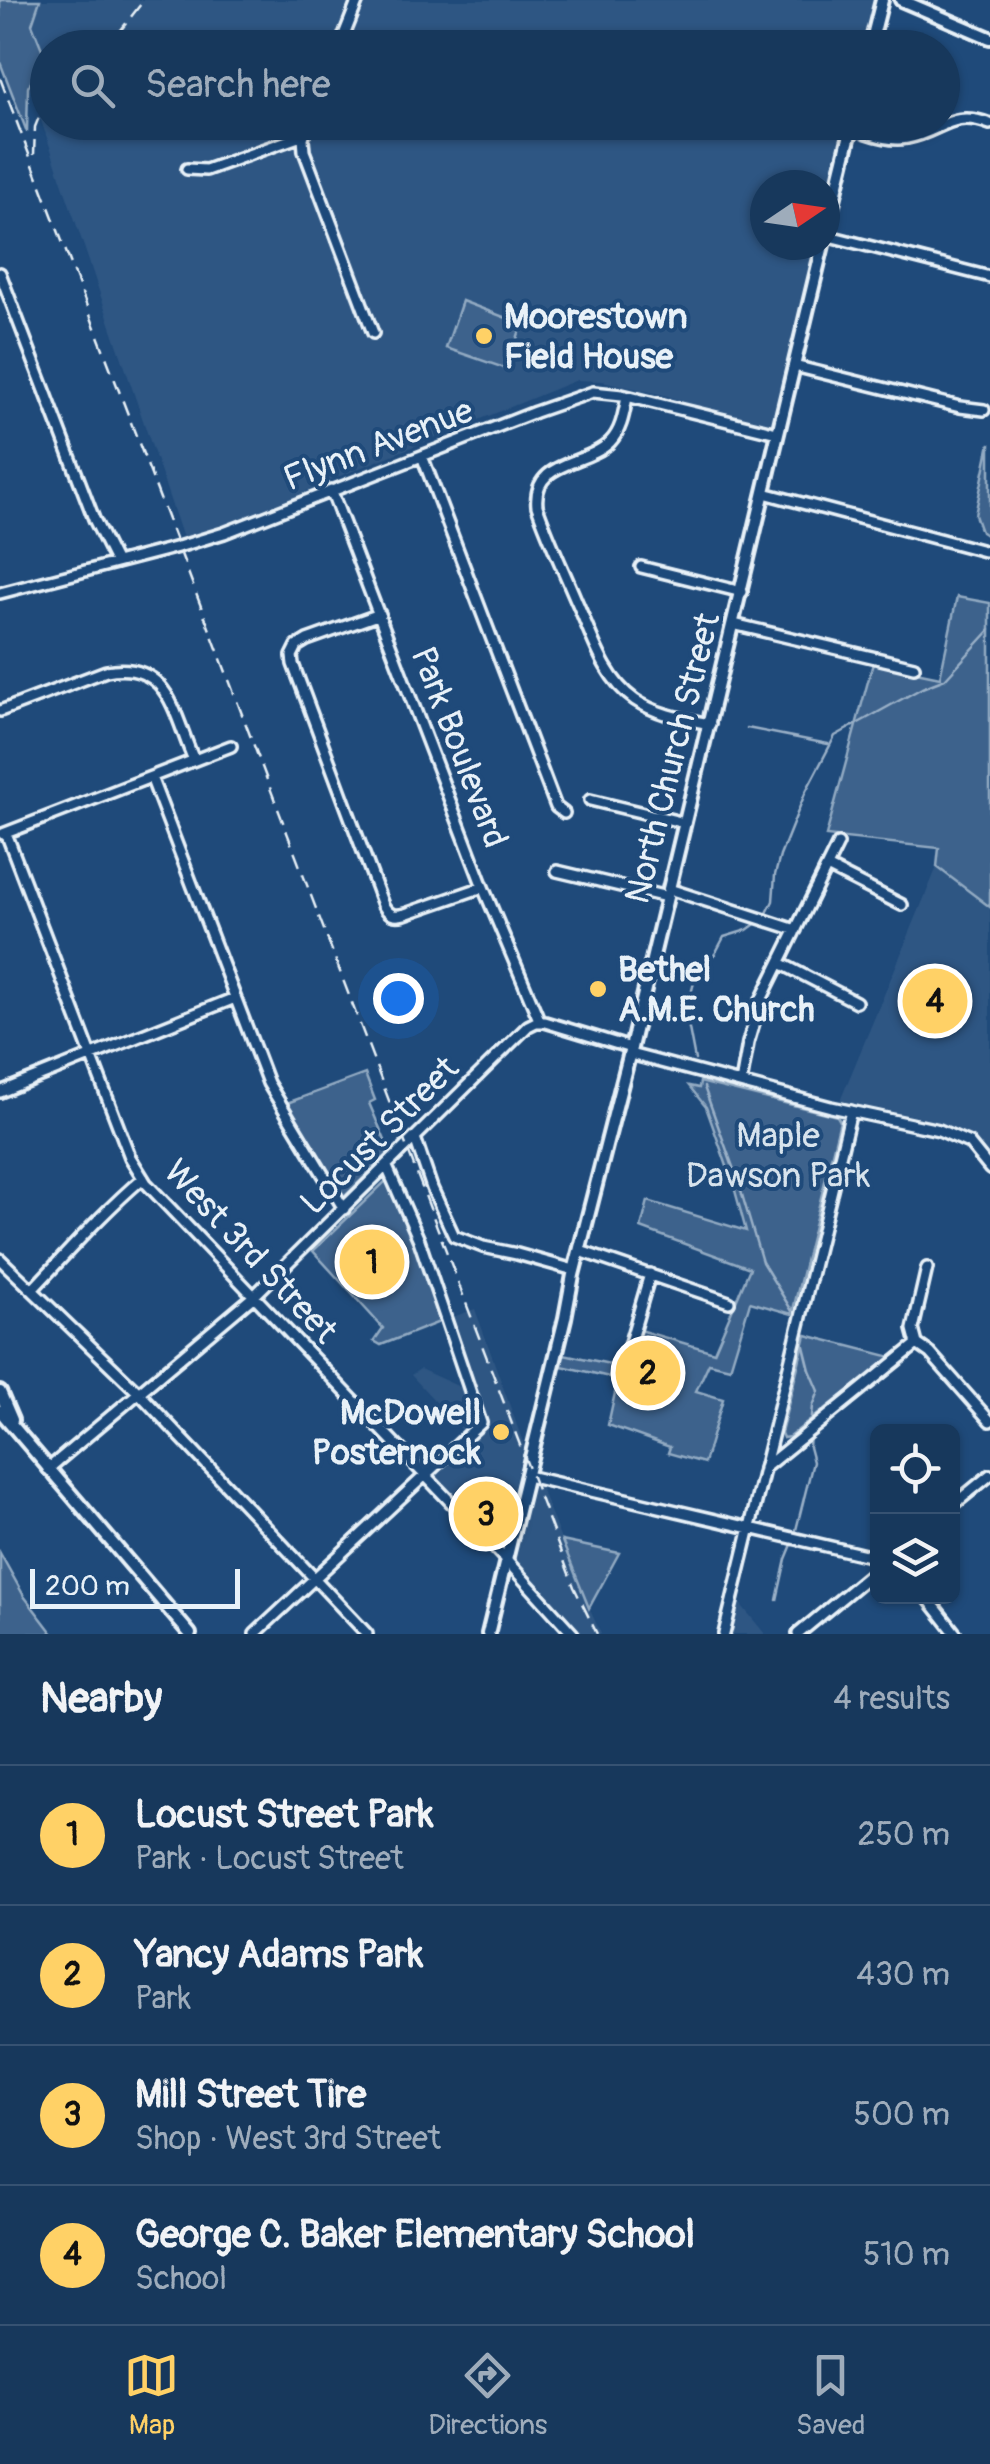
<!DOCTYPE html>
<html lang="en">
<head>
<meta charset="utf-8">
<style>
  :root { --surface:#17385c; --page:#244365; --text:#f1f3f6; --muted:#9eacbb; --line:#365272; --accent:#ffd166 }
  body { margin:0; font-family:Pangolin,sans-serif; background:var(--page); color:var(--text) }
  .controls { position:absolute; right:30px; bottom:30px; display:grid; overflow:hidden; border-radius:15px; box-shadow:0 2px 8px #0004 }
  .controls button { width:90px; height:90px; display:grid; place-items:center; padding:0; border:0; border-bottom:2px solid var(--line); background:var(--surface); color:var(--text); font:50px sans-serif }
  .compass { position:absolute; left:750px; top:170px; width:90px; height:90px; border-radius:50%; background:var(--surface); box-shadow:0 2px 8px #0004; rotate:77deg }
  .scale { position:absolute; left:30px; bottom:25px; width:210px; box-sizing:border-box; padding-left:10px; border:5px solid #e8f1f8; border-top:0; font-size:28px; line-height:35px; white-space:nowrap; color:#e8f1f8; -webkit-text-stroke:8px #1f4a7a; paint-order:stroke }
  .you { position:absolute; left:398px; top:998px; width:35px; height:35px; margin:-25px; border:8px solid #fff; border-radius:50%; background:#1a73e8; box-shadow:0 0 0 15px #1a73e833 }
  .badge { display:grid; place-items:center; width:65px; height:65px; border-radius:50%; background:var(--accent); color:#111; font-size:32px; font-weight:700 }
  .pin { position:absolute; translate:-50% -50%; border:5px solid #fff; box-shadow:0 2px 10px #0006 }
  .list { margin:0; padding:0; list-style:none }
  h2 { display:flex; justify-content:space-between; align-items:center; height:130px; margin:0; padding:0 40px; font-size:42px }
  h2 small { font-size:32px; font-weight:400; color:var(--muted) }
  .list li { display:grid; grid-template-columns:65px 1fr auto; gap:30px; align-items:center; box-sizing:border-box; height:140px; padding:0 40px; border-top:2px solid var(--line) }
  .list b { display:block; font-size:38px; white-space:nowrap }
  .list p { margin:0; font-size:32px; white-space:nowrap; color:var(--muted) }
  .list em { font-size:32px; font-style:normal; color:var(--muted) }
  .icon { flex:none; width:55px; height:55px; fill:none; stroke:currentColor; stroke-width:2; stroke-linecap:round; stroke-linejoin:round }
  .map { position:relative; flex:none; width:990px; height:1634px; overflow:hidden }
  .search { position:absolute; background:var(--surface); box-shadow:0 2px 8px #0004; left:30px; right:30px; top:30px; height:110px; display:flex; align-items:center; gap:25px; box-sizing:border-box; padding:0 35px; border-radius:55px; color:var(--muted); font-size:38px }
  .sheet { height:690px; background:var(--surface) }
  nav { display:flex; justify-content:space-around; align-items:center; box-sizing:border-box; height:140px; border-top:2px solid var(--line); background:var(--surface); font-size:28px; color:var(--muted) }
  nav a { display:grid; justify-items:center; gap:5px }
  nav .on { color:var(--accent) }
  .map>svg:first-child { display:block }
  .built { fill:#2e5683 }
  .green { fill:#3c628c; stroke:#92aac2; stroke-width:2.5 }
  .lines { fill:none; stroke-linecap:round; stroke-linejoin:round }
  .stream { stroke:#9ab0c7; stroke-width:2.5 }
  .minor-casing { stroke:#e8f1f8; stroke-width:16 }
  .major-casing { stroke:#e8f1f8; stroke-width:18 }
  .minor { stroke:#1f4a7a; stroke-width:9 }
  .major { stroke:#1f4a7a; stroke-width:10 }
  .rail { stroke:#e8f1f8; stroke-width:2.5; stroke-dasharray:15 8; stroke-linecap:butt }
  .poi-dot { fill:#ffd166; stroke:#1f4a7a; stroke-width:4 }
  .labels { text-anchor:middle; stroke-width:8; stroke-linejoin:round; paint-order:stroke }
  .poi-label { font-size:35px; font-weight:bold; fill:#e8f1f8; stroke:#1f4a7a; text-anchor:start }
  .street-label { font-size:35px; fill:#e8f1f8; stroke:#1f4a7a }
  .park-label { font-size:35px; fill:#d7e3ed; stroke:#1f4a7a }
</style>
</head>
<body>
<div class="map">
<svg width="990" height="1634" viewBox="0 0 990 1634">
  <rect width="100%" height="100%" fill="#1f4a7a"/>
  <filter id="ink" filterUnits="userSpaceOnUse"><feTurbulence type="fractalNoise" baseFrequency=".01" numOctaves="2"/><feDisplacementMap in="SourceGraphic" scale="20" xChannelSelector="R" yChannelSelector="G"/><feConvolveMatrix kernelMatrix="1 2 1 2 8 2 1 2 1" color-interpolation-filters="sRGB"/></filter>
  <g filter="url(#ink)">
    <path class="built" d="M10 0H873L862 47 48 48V122L846 123 825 217V185H765V245H819L777 433 667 396 602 381 577 380 328 481 265 511 183 538 10 29Z
      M937 867 990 907V1160L968 1134 914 1116 840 1101Z
      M475 1309 524 1445 501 1543 496 1541 433 1476 470 1439 411 1375 420 1369 464 1389 442 1321Z
      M532 1481 539 1483 578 1584 601 1634H582L515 1563 514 1559Z
      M738 1601 765 1634H730Z"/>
    <path class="green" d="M0 0H40L32 24 46 59 28 87 27 132 0 62Z
      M462 301 522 324 507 369 446 348Z
      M990 443V538L981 532 975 515Z
      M957 597 990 603V907L937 867 939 848 826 836 873 663 940 677Z
      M365 1074 375 1100 369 1103 390 1152 344 1197 287 1103Z
      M700 1082 837 1116 840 1121 792 1314 750 1302 730 1368 709 1363 696 1391 723 1399 704 1463 668 1453 670 1447 608 1425 618 1379 562 1366 564 1354 619 1366 643 1279 657 1283 653 1286 639 1330 714 1352 750 1268 641 1228 648 1201 746 1231 733 1183 706 1107 689 1086 699 1088Z
      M389 1178 442 1321 381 1345 374 1341 383 1328 313 1251Z
      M806 1335 892 1357 789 1437 783 1438 781 1433Z
      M562 1541 619 1553 589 1608Z
      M0 1553 24 1596 53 1634H0Z"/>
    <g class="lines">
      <path class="stream" d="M747 728 828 744
        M766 915 773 901 775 875 780 856 806 791 835 736 922 688 945 679 990 630
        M695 1060 686 1013 698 967 715 954 724 937 747 930 761 920
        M704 1087 738 1181 762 1262 792 1311
        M802 1338 810 1370 819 1391 813 1406 811 1427
        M795 1534 813 1462 809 1447 810 1435
        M777 1600 786 1559 793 1542"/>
      <g class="minor-casing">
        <path id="minor" d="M339 48 358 0
          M308 122 303 138 304 151 373 333
          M852 128C869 133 889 142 907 138 942 132 950 109 990 124
          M187 169 206 170 304 135
          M825 235 990 277
          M0 273 94 519 116 563
          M794 366 960 407 984 410
          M627 397C624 412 622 430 610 442 586 466 532 460 537 506 548 538 563 569 576 600 592 635 603 678 635 700 657 715 684 719 710 724
          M422 456 556 807 564 813
          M331 490 483 887 540 1022
          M764 493 984 551
          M641 567 742 592
          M0 593 178 547 224 533 535 412 593 392 622 395 777 433
          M380 614 307 640 297 646 292 656 293 664 383 905C389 915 394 917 405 914L483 887
          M733 624 914 667
          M0 711 106 671C170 659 174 716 194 760
          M151 777 268 1083 344 1209
          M590 800 685 823
          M6 833 130 1157 146 1183 506 1560 573 1634
          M3 834 231 746
          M827 867 902 905
          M557 871 667 897
          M669 889 796 930
          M780 963 856 1002
          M630 1054 831 1107 939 1130 969 1143 990 1169
          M741 1083 748 1043 760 1002 838 844
          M0 1092 235 998
          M415 1138 432 1188 454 1236 483 1247 517 1254 574 1270
          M580 1251 729 1302
          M0 1259 140 1394 367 1634
          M32 1290C68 1252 103 1212 143 1178
          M917 1344 930 1353 990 1421
          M917 1344 913 1329 927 1268
          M620 1377 650 1274
          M764 1468 917 1344
          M48 1469 254 1296 528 1026 536 1022H545L631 1048
          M527 1476 878 1558
          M952 1506 990 1475
          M926 1596 956 1634
          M255 1634 481 1423 419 1240 387 1167
          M724 1634 851 1111
          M798 1634 878 1568"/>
      </g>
      <g class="major-casing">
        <path id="major" d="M901 0 990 38
          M870 48 882 0
          M825 237 853 122
          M0 1392 12 1420
          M0 1411 190 1634
          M488 1634 565 1318 573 1275 629 1056 823 245"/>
      </g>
      <use href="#minor" class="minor"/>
      <use href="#major" class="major"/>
      <path class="rail" d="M98 48 117 35 144 0
        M0 78 574 1587 597 1634
        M34 155 35 127 48 95"/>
    </g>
  </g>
  <g class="poi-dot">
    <circle cx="484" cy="336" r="10"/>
    <circle cx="598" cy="989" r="10"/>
    <circle cx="501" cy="1432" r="10"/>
  </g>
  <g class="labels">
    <g class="poi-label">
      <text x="504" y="328">Moorestown<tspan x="504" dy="40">Field House</tspan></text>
      <text x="618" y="981">Bethel<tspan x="618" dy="40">A.M.E. Church</tspan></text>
      <text x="481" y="1424" text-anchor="end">McDowell<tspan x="481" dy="40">Posternock</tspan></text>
    </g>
    <g class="street-label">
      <text transform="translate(378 444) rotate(-21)" y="12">Flynn Avenue</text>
      <text transform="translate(460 747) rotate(69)" y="12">Park Boulevard</text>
      <text transform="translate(672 758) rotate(-76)" y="12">North Church Street</text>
      <text transform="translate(379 1135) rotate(-45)" y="12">Locust Street</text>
      <text transform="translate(251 1251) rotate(47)" y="12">West 3rd Street</text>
    </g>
    <g class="park-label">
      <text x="778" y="1147">Maple<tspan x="778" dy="40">Dawson Park</tspan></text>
    </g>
  </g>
</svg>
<div class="controls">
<button><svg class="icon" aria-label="locate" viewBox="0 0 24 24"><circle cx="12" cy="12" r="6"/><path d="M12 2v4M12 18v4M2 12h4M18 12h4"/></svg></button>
<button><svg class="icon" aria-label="layers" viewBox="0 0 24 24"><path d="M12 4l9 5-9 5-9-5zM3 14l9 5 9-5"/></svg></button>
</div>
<svg class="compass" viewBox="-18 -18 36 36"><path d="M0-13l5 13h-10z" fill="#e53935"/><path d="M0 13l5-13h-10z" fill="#9eacbb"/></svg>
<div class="scale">200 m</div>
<div class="you"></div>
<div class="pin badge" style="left:372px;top:1262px">1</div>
<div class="pin badge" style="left:648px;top:1373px">2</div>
<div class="pin badge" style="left:486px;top:1514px">3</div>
<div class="pin badge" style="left:935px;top:1001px">4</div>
<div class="search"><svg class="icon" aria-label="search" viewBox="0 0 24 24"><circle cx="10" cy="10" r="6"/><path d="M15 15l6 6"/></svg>Search here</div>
</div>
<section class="sheet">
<h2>Nearby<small>4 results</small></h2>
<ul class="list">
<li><span class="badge">1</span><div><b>Locust Street Park</b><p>Park · Locust Street</p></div><em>250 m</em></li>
<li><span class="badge">2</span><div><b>Yancy Adams Park</b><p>Park</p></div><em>430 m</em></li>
<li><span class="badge">3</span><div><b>Mill Street Tire</b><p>Shop · West 3rd Street</p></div><em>500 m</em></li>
<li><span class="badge">4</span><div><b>George C. Baker Elementary School</b><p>School</p></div><em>510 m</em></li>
</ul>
</section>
<nav>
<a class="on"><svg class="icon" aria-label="map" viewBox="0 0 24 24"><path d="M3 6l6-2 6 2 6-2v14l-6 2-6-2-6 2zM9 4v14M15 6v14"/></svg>Map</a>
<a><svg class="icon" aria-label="directions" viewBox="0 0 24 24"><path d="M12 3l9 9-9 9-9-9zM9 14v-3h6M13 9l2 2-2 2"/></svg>Directions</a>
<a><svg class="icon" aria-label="saved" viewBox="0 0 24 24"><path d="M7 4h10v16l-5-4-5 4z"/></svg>Saved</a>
</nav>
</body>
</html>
